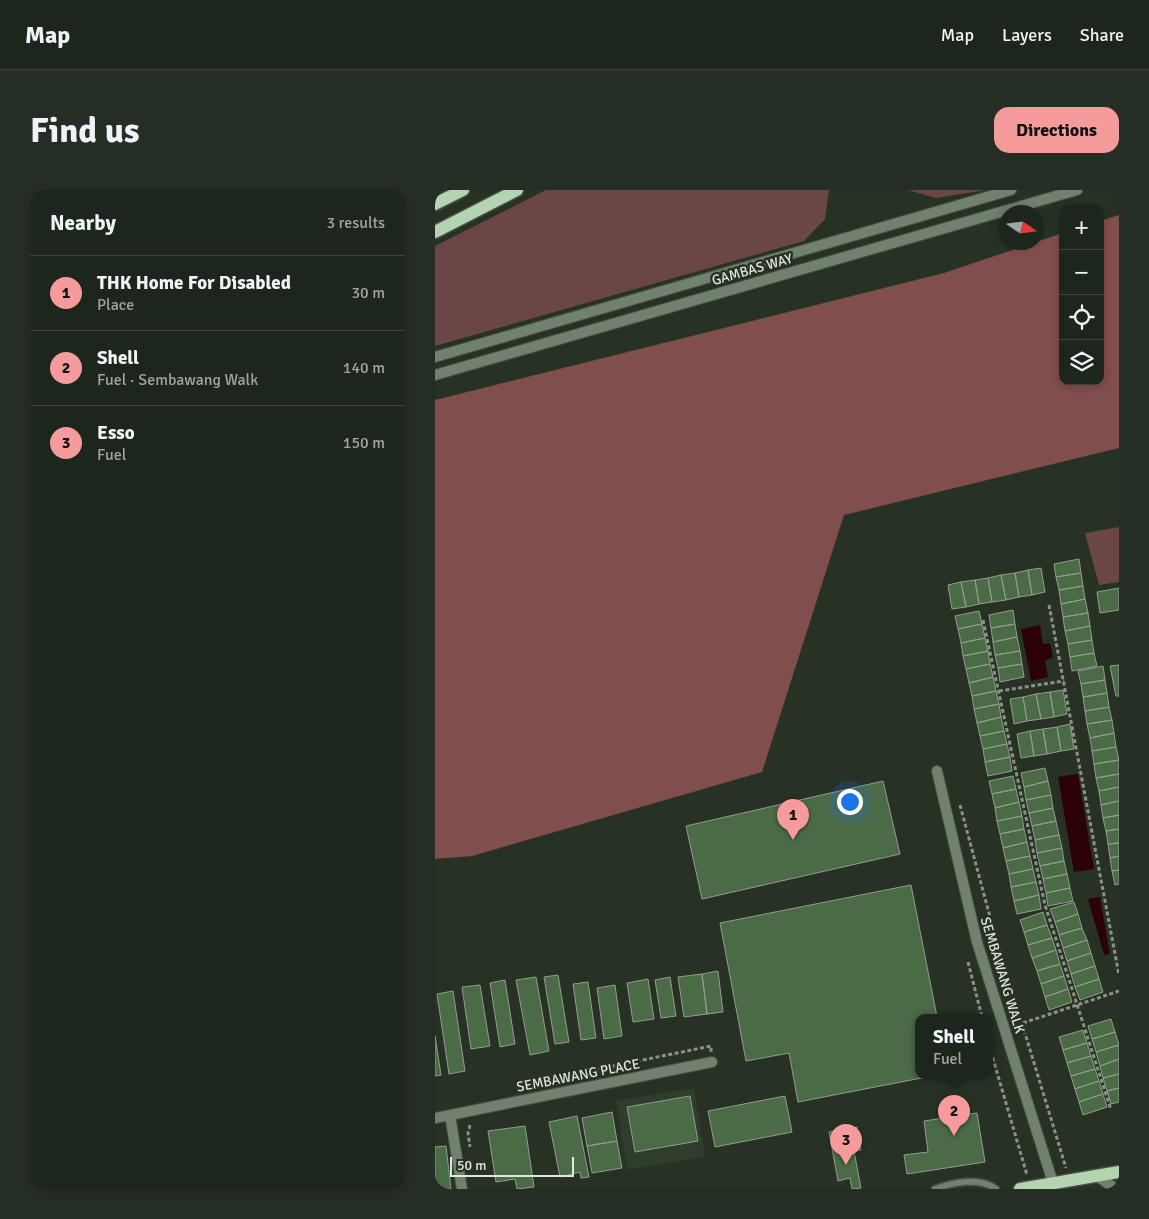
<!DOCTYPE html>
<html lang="en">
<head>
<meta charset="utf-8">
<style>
  :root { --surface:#1d261c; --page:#252e25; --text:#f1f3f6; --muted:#a0a5a3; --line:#3b433b; --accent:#f59b9b }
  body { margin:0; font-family:Signika,sans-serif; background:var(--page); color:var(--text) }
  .controls { position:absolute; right:15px; top:15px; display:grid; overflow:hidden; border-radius:10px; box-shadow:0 2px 8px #0003 }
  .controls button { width:45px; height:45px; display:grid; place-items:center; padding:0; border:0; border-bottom:1px solid var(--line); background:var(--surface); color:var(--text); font:25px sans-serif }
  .compass { position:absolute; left:564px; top:15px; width:45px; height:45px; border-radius:50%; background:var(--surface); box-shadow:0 2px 8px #0003; rotate:103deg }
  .scale { position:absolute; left:15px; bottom:12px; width:124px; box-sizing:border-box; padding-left:5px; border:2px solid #e0e7de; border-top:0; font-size:14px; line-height:18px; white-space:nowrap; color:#e0e7de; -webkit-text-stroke:4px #273225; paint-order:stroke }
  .you { position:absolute; left:414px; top:611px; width:18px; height:18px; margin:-12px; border:4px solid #fff; border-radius:50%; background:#1a73e8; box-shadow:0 0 0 8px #1a73e833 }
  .badge { display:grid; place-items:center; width:32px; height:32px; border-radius:50%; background:var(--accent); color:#111; font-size:16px; font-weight:700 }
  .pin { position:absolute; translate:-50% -41px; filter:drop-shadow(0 1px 2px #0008) }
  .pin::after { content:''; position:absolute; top:26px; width:18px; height:15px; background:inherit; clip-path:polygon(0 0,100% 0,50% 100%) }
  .popup { position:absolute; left:480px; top:824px; width:78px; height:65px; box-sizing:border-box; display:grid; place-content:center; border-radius:10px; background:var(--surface); filter:drop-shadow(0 1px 4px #0005); font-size:16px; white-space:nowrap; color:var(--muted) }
  .popup b { font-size:19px; color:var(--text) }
  .popup::after { content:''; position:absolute; left:50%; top:100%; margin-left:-10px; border:10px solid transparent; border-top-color:var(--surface) }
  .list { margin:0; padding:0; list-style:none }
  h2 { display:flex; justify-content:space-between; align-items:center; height:65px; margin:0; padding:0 20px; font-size:21px }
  h2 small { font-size:16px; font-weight:400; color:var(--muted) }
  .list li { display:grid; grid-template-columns:32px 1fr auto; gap:15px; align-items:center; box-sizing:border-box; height:75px; padding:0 20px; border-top:1px solid var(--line) }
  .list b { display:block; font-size:19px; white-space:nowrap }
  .list p { margin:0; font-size:16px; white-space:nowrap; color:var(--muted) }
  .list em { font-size:16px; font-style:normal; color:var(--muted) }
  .icon { flex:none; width:28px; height:28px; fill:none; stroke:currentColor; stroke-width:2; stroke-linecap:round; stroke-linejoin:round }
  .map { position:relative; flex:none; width:684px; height:999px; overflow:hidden; border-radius:15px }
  header { display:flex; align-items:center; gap:30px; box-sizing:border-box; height:70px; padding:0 25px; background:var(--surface); border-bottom:1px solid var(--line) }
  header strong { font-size:24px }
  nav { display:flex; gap:28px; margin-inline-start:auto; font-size:18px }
  .intro { display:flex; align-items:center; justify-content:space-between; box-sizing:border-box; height:120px; padding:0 30px }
  h1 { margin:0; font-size:35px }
  .button { padding:12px 22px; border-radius:15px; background:var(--accent); color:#111; font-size:18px; font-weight:700 }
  main { display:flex; gap:30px; padding:0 30px }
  aside { flex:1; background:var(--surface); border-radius:15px; box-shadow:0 2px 8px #0003 }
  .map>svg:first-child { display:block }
  .built { fill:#2e3d2c }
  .green { fill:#6a4646 }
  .forest { fill:#804e4d }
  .water { fill:#2b0206 }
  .building { fill:#4b6b47; stroke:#919e8f }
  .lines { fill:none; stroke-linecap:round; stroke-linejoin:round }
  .service-casing { stroke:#454f43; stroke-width:9 }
  .minor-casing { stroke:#454f43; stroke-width:12 }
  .primary-casing { stroke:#454f43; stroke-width:15 }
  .path { stroke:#8a9288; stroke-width:3; stroke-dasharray:4 2.5; stroke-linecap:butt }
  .service { stroke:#71806f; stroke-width:6 }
  .minor { stroke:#71806f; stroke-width:10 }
  .primary { stroke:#b4d3b0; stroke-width:12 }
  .labels { text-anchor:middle; stroke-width:5; stroke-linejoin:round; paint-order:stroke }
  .street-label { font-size:14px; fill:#e0e7de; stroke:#273225 }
</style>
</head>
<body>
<header>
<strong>Map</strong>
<nav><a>Map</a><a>Layers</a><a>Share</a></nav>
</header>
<div class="intro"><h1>Find us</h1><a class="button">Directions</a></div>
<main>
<aside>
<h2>Nearby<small>3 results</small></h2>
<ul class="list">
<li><span class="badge">1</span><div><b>THK Home For Disabled</b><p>Place</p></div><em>30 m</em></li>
<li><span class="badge">2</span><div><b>Shell</b><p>Fuel · Sembawang Walk</p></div><em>140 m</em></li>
<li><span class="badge">3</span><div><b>Esso</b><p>Fuel</p></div><em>150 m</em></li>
</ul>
</aside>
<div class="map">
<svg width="684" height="999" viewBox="0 0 684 999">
  <rect width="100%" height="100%" fill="#273225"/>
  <path class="built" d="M259 898 270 967 192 980 181 911Z"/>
  <path class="green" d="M111 0H394L390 29 369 51 0 156V56Z
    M473 0H551L501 8Z
    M684 337V392L664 395 650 343Z"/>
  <path class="forest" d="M684 25V258L409 325 327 582 37 666 0 669V210L509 83 628 43V191H665V31Z"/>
  <path class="water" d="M605 435 608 454 615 453 618 468 610 470 613 487 596 491 586 439Z
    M643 584 659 679 639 682 623 587Z
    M665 707 675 764 669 765 653 709Z"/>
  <path class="building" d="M644 369 646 383 621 387 619 374Z
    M606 378 610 402 597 405 593 380Z
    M593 380 597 405 584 407 580 383Z
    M580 383 584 407 571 410 566 385Z
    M646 383 648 396 624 400 621 387Z
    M566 385 571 410 557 412 553 388Z
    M553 388 557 412 544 414 540 390Z
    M540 390 544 414 531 417 526 392Z
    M526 392 531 417 517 419 513 395Z
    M648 396 650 409 626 414 624 400Z
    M684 398V420L665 423 662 402Z
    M650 409 653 423 628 427 626 414Z
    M578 420 580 434 556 438 554 425Z
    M544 421 547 434 523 439 520 426Z
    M653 423 655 436 630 441 628 427Z
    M547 434 550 448 526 453 523 439Z
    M580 434 582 447 558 452 556 438Z
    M655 436 657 450 633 454 630 441Z
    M582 447 585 461 560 465 558 452Z
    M550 448 553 461 528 466 526 453Z
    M657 450 659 463 635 467 633 454Z
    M553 461 555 474 531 479 528 466Z
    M585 461 587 474 563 478 560 465Z
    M659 463 662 476 637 481 635 467Z
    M555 474 558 487 534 493 531 479Z
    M587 474 589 487 565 492 563 478Z
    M684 475V506H681L675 476Z
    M668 476 670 490 646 494 643 481Z
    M558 487 561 501 537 506 534 493Z
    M670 490 672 503 648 507 646 494Z
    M628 500 632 524 619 527 615 502Z
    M561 501 564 514 539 519 537 506Z
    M615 502 619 527 606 529 601 504Z
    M672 503 674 517 650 521 648 507Z
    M601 504 606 529 592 531 588 507Z
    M588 507 592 531 579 534 575 509Z
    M564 514 566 527 542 533 539 519Z
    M674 517 677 530 652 534 650 521Z
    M566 527 569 541 545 546 542 533Z
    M677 530 679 543 655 548 652 534Z
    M635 534 639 559 626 561 622 537Z
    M622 537 626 561 612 564 608 539Z
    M608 539 612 564 599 566 595 541Z
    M569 541 572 554 548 559 545 546Z
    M595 541 599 566 586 568 582 544Z
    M679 543 681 557 657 561 655 548Z
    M572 554 575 567 550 572 548 559Z
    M681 557 684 570 659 574 657 561Z
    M575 567 577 581 553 586 550 572Z
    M684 570V584L661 588 659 574Z
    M610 578 613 591 589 597 586 583Z
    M684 584V597L664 601 661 588Z
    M578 586 581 599 557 604 554 591Z
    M448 591 465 664 267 709 251 636Z
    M613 591 616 605 591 610 589 597Z
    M684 597V611L666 615 664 601Z
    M581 599 584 612 560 618 557 604Z
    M616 605 618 618 594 623 591 610Z
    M684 611V625L668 628 666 615Z
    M584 612 587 626 562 631 560 618Z
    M618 618 621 631 597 636 594 623Z
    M684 625V639L671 641 668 628Z
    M587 626 589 639 565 644 562 631Z
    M621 631 624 645 600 650 597 636Z
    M589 639 592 652 568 658 565 644Z
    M684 639V653L673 654 671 641Z
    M624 645 627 658 602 663 600 650Z
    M592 652 595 666 571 671 568 658Z
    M684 653V666L675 668 673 654Z
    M627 658 629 671 605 676 602 663Z
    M595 666 598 679 574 684 571 671Z
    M684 666V680L677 681 675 668Z
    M629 671 632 684 608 689 605 676Z
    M598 679 601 692 576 697 574 684Z
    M684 680V694L680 695 677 681Z
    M632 684 635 698 611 703 608 689Z
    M601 692 604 705 579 711 576 697Z
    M476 695 502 827H484V885H502L363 912 354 863 311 871 285 733Z
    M635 698 638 711 613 716 611 703Z
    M604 705 606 719 582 724 579 711Z
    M639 712 643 724 620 732 615 719Z
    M608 722 612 735 589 742 585 730Z
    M643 724 647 738 624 745 620 732Z
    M612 735 617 748 593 755 589 742Z
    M647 738 652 750 628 758 624 745Z
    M617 748 621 760 597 768 593 755Z
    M652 750 656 763 632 771 628 758Z
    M621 760 625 774 602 781 597 768Z
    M656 763 660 776 636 784 632 771Z
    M625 774 629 786 606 794 602 781Z
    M660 776 664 789 640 797 636 784Z
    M283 781 288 822 272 824 267 784Z
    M267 784 272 824 249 827 243 787Z
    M123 785 134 852 120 854 109 787Z
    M629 786 633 799 610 807 606 794Z
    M101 787 114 861 95 865 81 790Z
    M235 787 241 826 226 828 220 790Z
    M213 789 219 829 198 832 192 793Z
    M664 789 668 802 645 810 640 797Z
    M70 790 80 854 65 857 55 793Z
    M153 792 161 848 146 850 138 794Z
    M45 795 55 856 36 859 27 797Z
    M180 795 187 846 169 849 162 798Z
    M633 799 637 812 614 820 610 807Z
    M18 801 30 881 14 884 2 804Z
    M676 829 680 842 657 849 653 836Z
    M648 840 652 853 628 860 624 847Z
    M680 842 684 855 661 862 657 849Z
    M0 846 6 885 0 886Z
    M652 853 656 866 632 873 628 860Z
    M684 855V869L665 876 661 862Z
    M656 866 660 879 636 886 632 873Z
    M684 869V884L668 888 665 876Z
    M660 879 664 891 640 899 636 886Z
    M684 884V898L672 901 668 888Z
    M664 891 668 904 644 912 640 899Z
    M684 898V912L676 914 672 901Z
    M668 904 672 917 648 925 644 912Z
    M255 906 263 951 200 962 192 917Z
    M350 906 357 942 280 957 273 921Z
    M177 922 182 951 152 956 147 928Z
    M542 923 550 972 472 984 469 965 493 962 489 931Z
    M142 926 154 987 146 988 145 982 125 987 114 932Z
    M90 936 99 997 82 999 80 989 61 992 53 941Z
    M422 937 426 960 419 961 426 998 417 999 415 988 403 991 394 942Z
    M182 951 187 978 157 983 152 956Z
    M11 956 16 999H0V957Z"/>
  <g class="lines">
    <g class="service-casing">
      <path id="service" d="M500 999C518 992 545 987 561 999"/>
    </g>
    <g class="minor-casing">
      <path id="minor" d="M0 167 576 0
        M0 185 642 0
        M502 581 542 752 618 993
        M15 925 27 999
        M0 928 277 872
        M662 986 681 999"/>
    </g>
    <g class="primary-casing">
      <path id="primary" d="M0 14 28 0
        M0 42 82 0
        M585 999 684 982"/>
    </g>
    <path class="path" d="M614 415 684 785
      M548 430 610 715 676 920
      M564 501 629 491
      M525 615 558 738 631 978
      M533 772 547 827
      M588 833 684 801
      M554 855 592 985
      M125 887 276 856V862
      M35 935 33 943 35 957"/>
    <use href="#service" class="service"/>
    <use href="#minor" class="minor"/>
    <use href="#primary" class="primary"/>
  </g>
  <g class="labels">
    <g class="street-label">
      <text transform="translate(317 79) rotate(-16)" y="5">GAMBAS WAY</text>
      <text transform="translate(568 785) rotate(73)" y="5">SEMBAWANG WALK</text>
      <text transform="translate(143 885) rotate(-11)" y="5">SEMBAWANG PLACE</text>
    </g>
  </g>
</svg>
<div class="controls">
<button>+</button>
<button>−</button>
<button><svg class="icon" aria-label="locate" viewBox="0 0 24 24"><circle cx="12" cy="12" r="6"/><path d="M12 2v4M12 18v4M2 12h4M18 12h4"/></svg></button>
<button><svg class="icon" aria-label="layers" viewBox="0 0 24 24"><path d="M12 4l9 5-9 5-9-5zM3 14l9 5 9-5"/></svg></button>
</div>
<svg class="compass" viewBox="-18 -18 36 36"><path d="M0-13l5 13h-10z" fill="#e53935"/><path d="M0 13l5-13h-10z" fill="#a0a5a3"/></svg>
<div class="scale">50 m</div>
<div class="you"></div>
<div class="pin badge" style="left:358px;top:650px">1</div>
<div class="pin badge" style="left:519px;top:946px">2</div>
<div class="popup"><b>Shell</b>Fuel</div>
<div class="pin badge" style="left:411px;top:975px">3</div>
</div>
</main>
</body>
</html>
